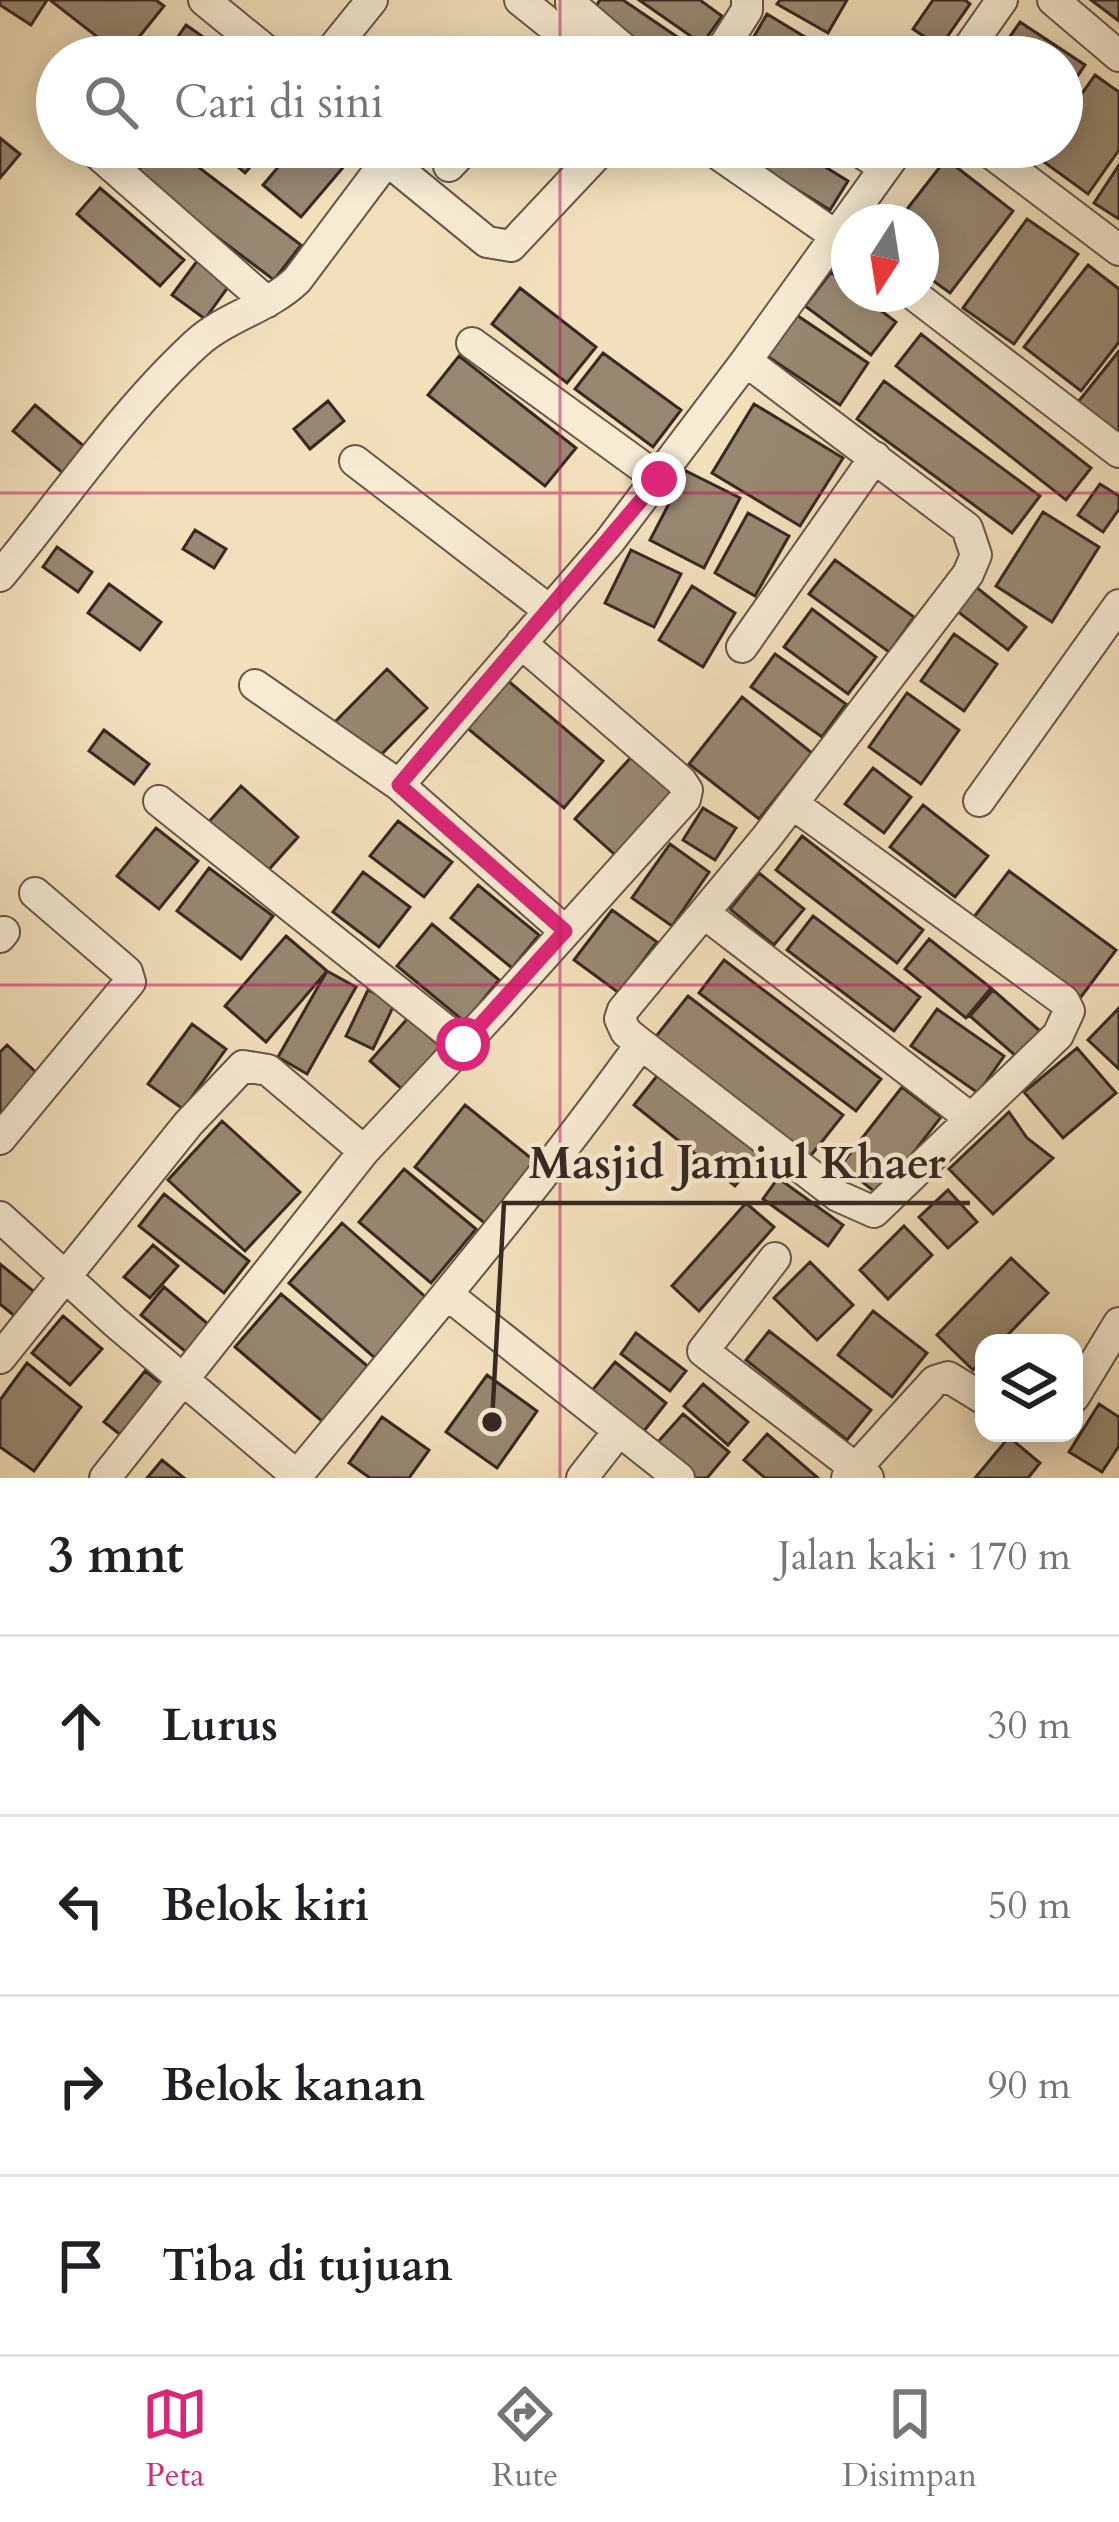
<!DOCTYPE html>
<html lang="id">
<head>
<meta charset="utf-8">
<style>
  :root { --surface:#fff; --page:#f6f6f6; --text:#202124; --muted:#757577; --line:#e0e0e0; --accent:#db2777 }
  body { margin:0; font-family:Cardo,serif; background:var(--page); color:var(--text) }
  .controls { position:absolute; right:36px; bottom:36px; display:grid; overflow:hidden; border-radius:24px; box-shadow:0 6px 30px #0003 }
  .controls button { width:108px; height:108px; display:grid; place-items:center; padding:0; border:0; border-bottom:3px solid var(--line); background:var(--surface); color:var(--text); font:60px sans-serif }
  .compass { position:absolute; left:831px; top:204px; width:108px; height:108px; border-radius:50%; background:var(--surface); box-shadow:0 6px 30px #0003; rotate:192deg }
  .stop { position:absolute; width:36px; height:36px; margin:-27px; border:9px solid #db2777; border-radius:50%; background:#fff }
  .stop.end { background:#db2777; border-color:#fff; box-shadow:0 3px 12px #0008 }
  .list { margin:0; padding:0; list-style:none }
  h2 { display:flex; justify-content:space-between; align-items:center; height:156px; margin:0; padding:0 48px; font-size:51px }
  h2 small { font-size:39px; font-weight:400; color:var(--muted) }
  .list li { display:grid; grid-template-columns:78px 1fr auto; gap:36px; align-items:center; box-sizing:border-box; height:180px; padding:0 48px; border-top:3px solid var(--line) }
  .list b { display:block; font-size:45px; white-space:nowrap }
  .list em { font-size:39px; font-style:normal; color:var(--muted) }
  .icon { flex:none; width:66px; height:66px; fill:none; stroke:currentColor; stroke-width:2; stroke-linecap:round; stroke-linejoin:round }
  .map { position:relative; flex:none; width:1119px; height:1478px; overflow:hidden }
  .search { position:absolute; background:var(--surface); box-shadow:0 6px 30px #0003; left:36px; right:36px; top:36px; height:132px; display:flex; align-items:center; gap:30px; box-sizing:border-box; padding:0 42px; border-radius:66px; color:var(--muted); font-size:45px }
  .sheet { height:876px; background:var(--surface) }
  nav { display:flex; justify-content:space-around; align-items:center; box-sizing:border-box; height:168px; border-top:3px solid var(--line); background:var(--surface); font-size:33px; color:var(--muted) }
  nav a { display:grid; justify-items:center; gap:6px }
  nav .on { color:var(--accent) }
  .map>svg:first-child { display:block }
  .building { fill:#988872; stroke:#372822; stroke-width:3 }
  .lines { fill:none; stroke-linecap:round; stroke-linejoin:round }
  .street-casing { stroke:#665648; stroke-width:34 }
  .street { stroke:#f7ebd3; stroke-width:30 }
  .route { stroke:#db2777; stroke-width:15 }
  .grid { fill:none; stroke:#c2185b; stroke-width:3; stroke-opacity:0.55 }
  .leader { fill:none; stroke:#372822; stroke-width:4.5 }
  .callout-dot { fill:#372822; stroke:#f7ebd3; stroke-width:4.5 }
  .callout-label { font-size:45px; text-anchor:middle; font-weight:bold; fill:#372822; stroke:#f7ebd3; stroke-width:9; stroke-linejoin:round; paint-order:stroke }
</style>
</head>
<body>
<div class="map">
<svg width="1119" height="1478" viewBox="0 0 1119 1478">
  <rect width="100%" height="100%" fill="#f2e0bc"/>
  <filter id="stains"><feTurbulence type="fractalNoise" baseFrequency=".00167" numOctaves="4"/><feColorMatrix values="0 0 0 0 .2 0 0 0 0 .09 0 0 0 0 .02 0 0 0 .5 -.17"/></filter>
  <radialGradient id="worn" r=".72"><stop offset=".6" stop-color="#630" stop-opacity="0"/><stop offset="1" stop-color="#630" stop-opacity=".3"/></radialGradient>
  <path class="building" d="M0 0H47L31 25 0 5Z
    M50 0H156L164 6 123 57Z
    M600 0H623L695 49 690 57H657L592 12Z
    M639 0H700L722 16 702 44Z
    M780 0H847L828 33 777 4Z
    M933 0H965L970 4 940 47 913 29Z
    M1091 0H1119V21Z
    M767 14 815 43 807 57H742Z
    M1020 22 1085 65 1062 99V57H996Z
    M186 25 232 57H164Z
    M1095 75 1119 92V150L1088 194 1037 157 1044 147H1062V122Z
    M0 138 20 154 0 178Z
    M156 147H172L301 245 274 280 135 175Z
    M221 147H268L245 173 218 150Z
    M295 147H326L346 164 301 217 263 185Z
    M775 147H793L848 181 830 210 762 168Z
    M946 159 1013 211 950 293 921 272V222H897Z
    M1119 165V219L1094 203Z
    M100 188 184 260 160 286 77 214Z
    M1027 219 1078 254 1014 344 963 308Z
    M200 257 233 280 205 319 172 295Z
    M1088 265 1119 289V342L1081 391 1024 347Z
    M831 272 849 286V294H859L896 322 871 355 805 306Z
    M520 288 596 347 567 383 492 324Z
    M795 314 868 363 840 405 767 356Z
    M921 334 1091 468 1066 500 896 366Z
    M1119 351V434L1078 402Z
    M603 353 681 410 653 447 575 389Z
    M459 356 576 448 545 486 428 395Z
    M884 381 1040 496 1012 533 857 419Z
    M328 401 344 421 310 449 294 429Z
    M754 404 843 458 800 526 712 473Z
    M35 405 86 448 64 474 13 431Z
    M686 471 740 498 704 568 650 540Z
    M1100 484 1119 496V509L1103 532 1078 515Z
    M1043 512 1099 547 1052 622 996 586Z
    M748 513 789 536 755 596 715 573Z
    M195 530 226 549 214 568 183 549Z
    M57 547 92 572 78 592 43 567Z
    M631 550 681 574 654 627 605 603Z
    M835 560 914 617 889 652 809 594Z
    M109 584 161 622 140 650 88 613Z
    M692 586 735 613 703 667 659 640Z
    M976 587 1026 627 1008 650 957 611Z
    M812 609 876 657 848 694 784 647Z
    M954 634 997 664 964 711 921 681Z
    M775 654 846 704 822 737 751 687Z
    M387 669 427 708 372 764 332 725Z
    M506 679 603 761 564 808 466 727Z
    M907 693 959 730 921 784 869 747Z
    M742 697 812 753 759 819 689 764Z
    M104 730 149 764 134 784 89 751Z
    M633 755 681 798 623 862 575 819Z
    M873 768 911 797 884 833 845 804Z
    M241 786 298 837 264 875 206 825Z
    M923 805 988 856 955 897 890 847Z
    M703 808 736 828 715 860 683 840Z
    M398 821 452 862 424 897 370 856Z
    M156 828 198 861 159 909 117 876Z
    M802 836 923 930 897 963 776 870Z
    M670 844 709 872 672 926 632 898Z
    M209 868 273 916 241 959 177 911Z
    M1009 871 1116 950 1081 997 974 917Z
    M363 872 410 907 379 947 333 912Z
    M759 873 804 909 774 945 730 909Z
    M478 885 539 935 512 968 451 918Z
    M612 910 657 942 619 993 574 960Z
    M813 916 920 997 894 1031 787 950Z
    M432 924 499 980 465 1022 397 966Z
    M286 936 327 971 266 1042 225 1006Z
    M929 939 991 988 966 1018 905 969Z
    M724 960 881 1079 856 1111 699 993Z
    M327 971 356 987 307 1074 278 1057Z
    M368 990 395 1003 373 1049 346 1036Z
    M993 990 1040 1031 1017 1057 970 1016Z
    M688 996 843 1115 809 1158 654 1039Z
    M1119 1008V1069L1088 1040Z
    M937 1009 1004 1056 978 1093 911 1046Z
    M408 1018 441 1047 403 1090 370 1061Z
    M192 1024 226 1049 183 1109 148 1084Z
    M7 1045 42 1078 0 1118V1052Z
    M1077 1048 1116 1093 1063 1138 1024 1092Z
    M660 1072 762 1153 735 1186 634 1105Z
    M902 1087 941 1117 880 1196 841 1165Z
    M465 1105 537 1163 487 1225 415 1167Z
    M1009 1112 1027 1138 1053 1158 993 1214 949 1169Z
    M222 1121 300 1192 245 1251 168 1180Z
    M404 1169 476 1229 431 1283 359 1222Z
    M778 1178 843 1225 828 1246 763 1199Z
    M948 1190 977 1222 948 1248 919 1217Z
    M164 1194 249 1261 224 1293 139 1226Z
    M746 1203 774 1227 699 1311 672 1286Z
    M342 1223 429 1300 376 1359 289 1283Z
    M904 1226 932 1255 888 1299 860 1270Z
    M153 1245 178 1266 150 1298 124 1277Z
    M1011 1258 1048 1293 1000 1343H984V1359L973 1370 937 1335Z
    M810 1262 853 1305 817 1340 774 1298Z
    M0 1264 37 1294 17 1318 0 1304Z
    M164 1287 215 1330 192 1357 141 1315Z
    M281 1294 371 1369 324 1423 235 1347Z
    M873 1311 927 1353 892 1397 838 1355Z
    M63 1316 102 1349 70 1385 32 1353Z
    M769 1331 871 1410 847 1440 746 1360Z
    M636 1333 686 1371 670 1391 621 1354Z
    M615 1362 666 1403 637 1440 586 1398Z
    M27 1363 81 1407 34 1471 0 1447V1400Z
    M145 1371 172 1392 131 1443 104 1422Z
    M487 1375 537 1411 497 1468 446 1432Z
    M703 1384 748 1422 728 1445 684 1406Z
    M1099 1404 1119 1417V1446L1102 1472 1069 1452Z
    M683 1414 729 1452 707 1478H694L655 1445Z
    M382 1417 429 1450 409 1478H370L349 1463Z
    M767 1434 818 1478H765L744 1460Z
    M1009 1437 1040 1463 1028 1478H975Z
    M162 1460 184 1478H147Z"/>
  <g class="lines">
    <g class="street-casing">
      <path id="street" d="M204 0 274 57
        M520 0 591 57
        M571 0V4L633 57
        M1053 0 1119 56
        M326 57 372 0
        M717 57 747 10V0
        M962 57 1002 0
        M90 147 267 302
        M708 147 849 245
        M853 147 885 168
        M983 147 1119 250
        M449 166 467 147
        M913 294 1119 452
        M472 343 659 479
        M355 461 550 611
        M0 576C64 499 123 411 197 343 227 316 268 308 297 280L387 160 487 242 511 246 604 147
        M742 647 875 457
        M255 685 399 785
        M159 801 463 1044
        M979 801 1119 605
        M704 913 969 1117
        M565 931 399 785 609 542 746 361
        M0 937 4 932
        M641 1044 838 1196 874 1212 1058 1035 1069 1011 1064 1001 793 804
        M0 1139 130 982 127 972 35 893
        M0 1217 115 1322 297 1476
        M775 1258 703 1351 868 1478
        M448 1295 679 1478
        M0 1358 188 1124 243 1066 268 1070 364 1151
        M1074 1397 1119 1323
        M105 1478 364 1151 497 1008 685 799 687 790 681 781 521 643
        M295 1478C413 1335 533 1194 641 1044L626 1032 620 1019 623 1010 766 838 968 574 976 555 967 528 746 361 900 147
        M582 1478 618 1432
        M847 1478 935 1381 948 1377 984 1399"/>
    </g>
    <use href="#street" class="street"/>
  </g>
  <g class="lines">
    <path class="route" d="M463 1044 565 931 399 785 659 479"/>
  </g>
  <path class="grid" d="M560 0V57M560 147V1478M0 493H1119M0 985H1119"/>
  <path class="leader" d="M492 1422L504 1203H970"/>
  <circle class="callout-dot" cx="492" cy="1422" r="12"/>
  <g class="callout-label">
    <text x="737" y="1178">Masjid Jamiul Khaer</text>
  </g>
  <rect width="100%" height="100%" filter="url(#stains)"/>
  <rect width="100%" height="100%" fill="url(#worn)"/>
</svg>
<div class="controls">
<button><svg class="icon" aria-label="layers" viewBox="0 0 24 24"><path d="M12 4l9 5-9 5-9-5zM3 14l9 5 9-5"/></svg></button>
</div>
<svg class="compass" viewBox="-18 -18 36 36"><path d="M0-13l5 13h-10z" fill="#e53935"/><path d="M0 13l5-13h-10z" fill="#757577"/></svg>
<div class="stop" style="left:463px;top:1044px"></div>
<div class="stop end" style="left:659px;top:479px"></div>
<div class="search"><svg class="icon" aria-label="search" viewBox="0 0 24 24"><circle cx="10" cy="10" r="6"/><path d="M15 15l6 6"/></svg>Cari di sini</div>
</div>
<section class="sheet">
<h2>3 mnt<small>Jalan kaki · 170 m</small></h2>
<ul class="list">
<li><svg class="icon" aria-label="ahead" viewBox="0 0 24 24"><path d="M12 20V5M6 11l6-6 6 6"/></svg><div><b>Lurus</b></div><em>30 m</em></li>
<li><svg class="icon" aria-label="left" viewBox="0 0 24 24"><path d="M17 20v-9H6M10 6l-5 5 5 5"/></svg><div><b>Belok kiri</b></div><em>50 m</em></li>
<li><svg class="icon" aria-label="right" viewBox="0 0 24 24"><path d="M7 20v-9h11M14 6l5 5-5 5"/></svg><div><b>Belok kanan</b></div><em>90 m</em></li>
<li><svg class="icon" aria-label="arrive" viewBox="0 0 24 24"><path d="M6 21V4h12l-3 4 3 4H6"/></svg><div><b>Tiba di tujuan</b></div></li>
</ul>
</section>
<nav>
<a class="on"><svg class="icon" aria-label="map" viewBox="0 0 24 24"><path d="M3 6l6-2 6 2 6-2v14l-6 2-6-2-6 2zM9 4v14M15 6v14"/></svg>Peta</a>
<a><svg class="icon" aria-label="directions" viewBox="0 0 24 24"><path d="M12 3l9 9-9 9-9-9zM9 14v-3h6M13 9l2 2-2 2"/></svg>Rute</a>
<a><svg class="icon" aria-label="saved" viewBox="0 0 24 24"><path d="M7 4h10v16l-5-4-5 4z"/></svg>Disimpan</a>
</nav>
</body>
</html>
